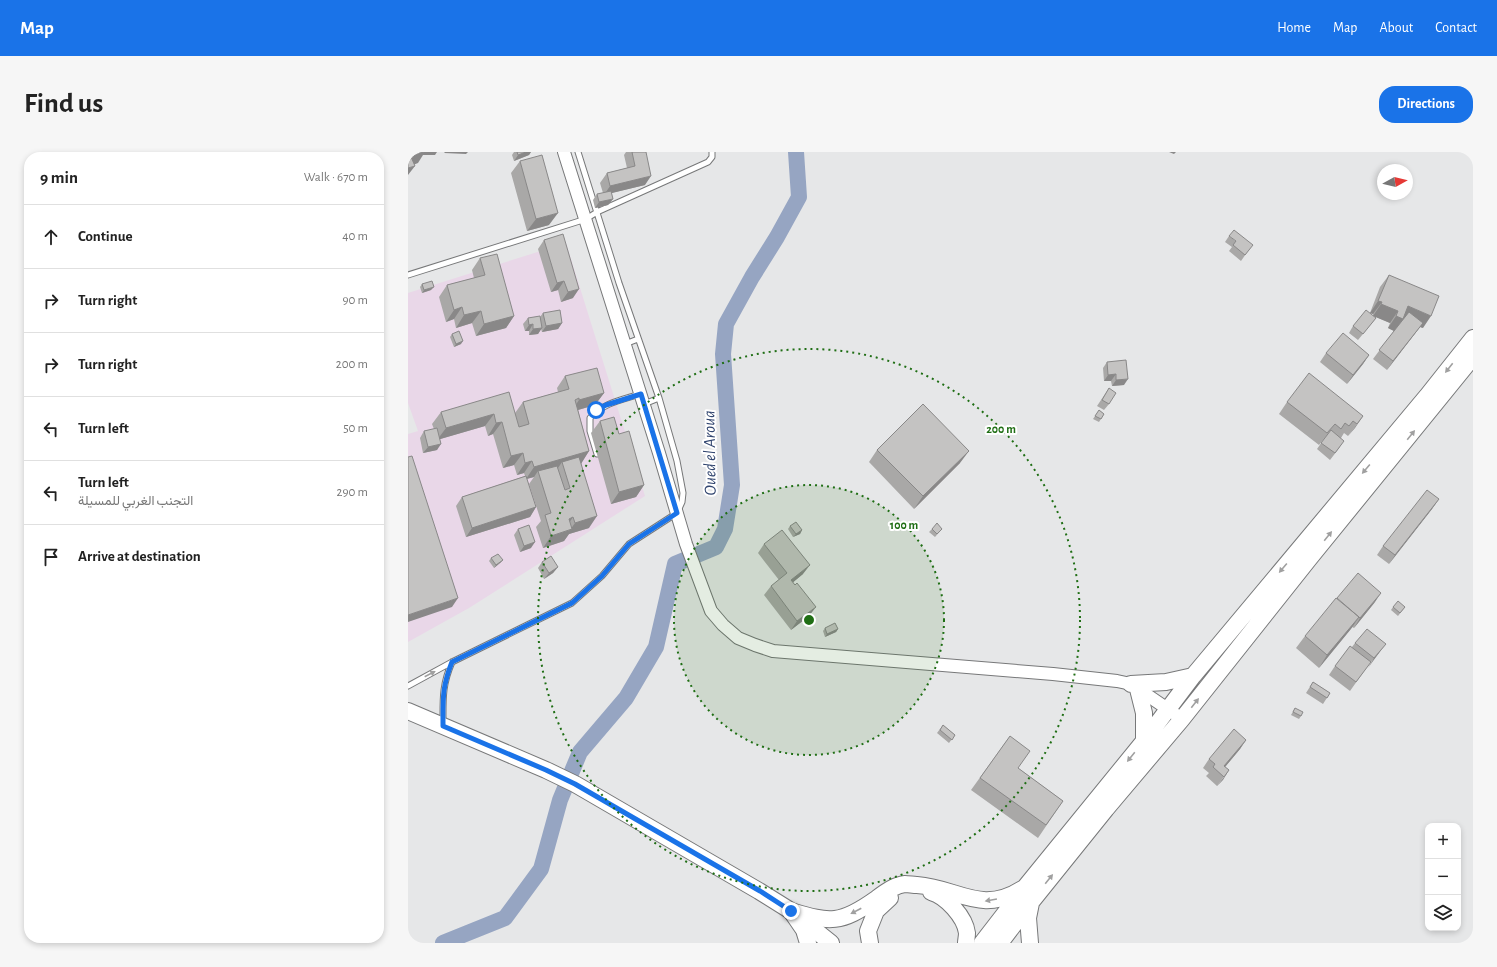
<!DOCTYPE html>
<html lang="en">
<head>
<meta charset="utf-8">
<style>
  :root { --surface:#fff; --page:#f6f6f6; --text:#222; --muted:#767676; --line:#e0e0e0; --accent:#1a73e8 }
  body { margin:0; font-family:"Alegreya Sans",Vazirmatn,sans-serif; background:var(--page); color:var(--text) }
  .controls { position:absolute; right:12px; bottom:12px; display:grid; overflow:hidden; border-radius:8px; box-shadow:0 2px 6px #0003 }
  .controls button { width:36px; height:36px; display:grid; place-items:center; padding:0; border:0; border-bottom:1px solid var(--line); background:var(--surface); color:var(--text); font:20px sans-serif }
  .compass { position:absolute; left:969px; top:12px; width:36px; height:36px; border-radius:50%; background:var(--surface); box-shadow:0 2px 6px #0003; rotate:82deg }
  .stop { position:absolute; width:12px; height:12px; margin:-9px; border:3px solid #1a73e8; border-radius:50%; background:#fff }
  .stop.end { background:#1a73e8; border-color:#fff; box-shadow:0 1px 4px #0008 }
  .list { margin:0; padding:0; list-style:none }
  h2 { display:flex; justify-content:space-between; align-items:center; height:52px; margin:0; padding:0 16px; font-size:17px }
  h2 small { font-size:13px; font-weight:400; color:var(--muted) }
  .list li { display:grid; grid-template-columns:26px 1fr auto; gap:12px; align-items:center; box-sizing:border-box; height:64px; padding:0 16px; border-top:1px solid var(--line) }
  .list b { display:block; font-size:15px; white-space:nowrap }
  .list p { margin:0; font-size:13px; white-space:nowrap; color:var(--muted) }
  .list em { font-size:13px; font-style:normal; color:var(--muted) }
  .icon { flex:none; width:22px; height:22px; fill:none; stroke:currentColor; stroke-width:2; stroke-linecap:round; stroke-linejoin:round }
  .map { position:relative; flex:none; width:1065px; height:791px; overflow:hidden; border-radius:16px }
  header { display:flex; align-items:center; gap:24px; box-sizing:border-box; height:56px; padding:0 20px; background:var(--accent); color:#fff }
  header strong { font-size:19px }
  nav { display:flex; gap:22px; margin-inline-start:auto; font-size:14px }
  .intro { display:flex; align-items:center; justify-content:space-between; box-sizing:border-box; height:96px; padding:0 24px }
  h1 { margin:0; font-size:28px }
  .button { padding:10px 18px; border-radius:16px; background:var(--accent); color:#fff; font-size:14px; font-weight:700 }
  main { display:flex; gap:24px; padding:0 24px }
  aside { flex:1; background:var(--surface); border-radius:16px; box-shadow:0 2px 6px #0003 }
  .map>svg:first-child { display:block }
  .industrial { fill:#e9d7e8 }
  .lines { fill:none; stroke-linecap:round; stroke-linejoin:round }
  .river { stroke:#96a5c2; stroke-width:16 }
  .service-casing { stroke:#777879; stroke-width:7 }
  .tertiary-casing { stroke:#777879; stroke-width:14 }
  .primary-casing { stroke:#777879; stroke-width:18 }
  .trunk-casing { stroke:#777879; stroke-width:18 }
  .service { stroke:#fff; stroke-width:5 }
  .tertiary { stroke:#fff; stroke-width:12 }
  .primary { stroke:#fff; stroke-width:16 }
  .trunk { stroke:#fff; stroke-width:16 }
  .wall { fill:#a9a8a7 }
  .shaded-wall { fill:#898888 }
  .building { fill:#c4c3c2; stroke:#898888 }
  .oneway { fill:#a0a0a0 }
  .route { stroke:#1a73e8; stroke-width:5 }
  .ring { fill:none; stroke:#1f6e14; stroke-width:2; stroke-dasharray:2 4 }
  .labels { text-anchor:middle; stroke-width:4; stroke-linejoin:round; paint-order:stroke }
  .water-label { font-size:17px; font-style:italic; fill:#31456f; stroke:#fff }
  .centre { fill:#1f6e14; stroke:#fff; stroke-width:2 }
  .ring-label { font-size:12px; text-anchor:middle; font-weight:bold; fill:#1f6e14; stroke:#fff; stroke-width:4; stroke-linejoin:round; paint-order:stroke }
</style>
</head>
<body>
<header>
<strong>Map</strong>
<nav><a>Home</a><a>Map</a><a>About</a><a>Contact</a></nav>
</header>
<div class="intro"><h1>Find us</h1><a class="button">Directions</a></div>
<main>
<aside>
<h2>9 min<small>Walk · 670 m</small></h2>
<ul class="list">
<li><svg class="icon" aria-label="ahead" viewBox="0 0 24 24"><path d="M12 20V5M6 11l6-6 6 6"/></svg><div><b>Continue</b></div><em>40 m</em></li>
<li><svg class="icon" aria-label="right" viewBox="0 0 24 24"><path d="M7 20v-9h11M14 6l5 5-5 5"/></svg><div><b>Turn right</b></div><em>90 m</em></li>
<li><svg class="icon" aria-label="right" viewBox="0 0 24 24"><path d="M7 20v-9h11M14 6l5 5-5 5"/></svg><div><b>Turn right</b></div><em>200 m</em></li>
<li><svg class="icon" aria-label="left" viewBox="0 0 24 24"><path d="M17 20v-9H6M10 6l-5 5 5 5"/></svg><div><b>Turn left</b></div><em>50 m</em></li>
<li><svg class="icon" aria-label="left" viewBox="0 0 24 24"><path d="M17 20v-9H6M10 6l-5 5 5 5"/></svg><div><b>Turn left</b><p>التجنب الغربي للمسيلة</p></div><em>290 m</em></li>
<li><svg class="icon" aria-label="arrive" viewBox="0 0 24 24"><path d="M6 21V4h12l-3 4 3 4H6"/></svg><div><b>Arrive at destination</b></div></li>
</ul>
</aside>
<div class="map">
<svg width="1065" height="791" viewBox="0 0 1065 791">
  <rect width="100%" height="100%" fill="#e6e7e8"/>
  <path class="industrial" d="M158 91 237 344 61 456 0 490V282L10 279 0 251V141Z"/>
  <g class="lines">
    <path class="river" d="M35 791 97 766 133 717 152 648 172 600 218 546 248 495 267 412 308 395 317 377 324 333 315 202 318 172 344 125 369 85 391 45 388 0"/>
    <g class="service-casing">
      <path id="service" d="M0 123 178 67 189 60 300 10 304 5V0
        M217 192 230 187
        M236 252 251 246
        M189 302 182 279V266C195 251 213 248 232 242
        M0 534 44 510 164 451 194 424 221 392 269 361 274 350 275 341 269 309 251 246 211 131 170 0
        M35 571C35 547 34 533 44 510"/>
    </g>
    <g class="tertiary-casing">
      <path id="tertiary" d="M156 0 251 301 278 392 303 459 315 473 330 486 347 493 365 499 645 522 709 529 723 532 767 562"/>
    </g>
    <g class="primary-casing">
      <path id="primary" d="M0 559 138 618 167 632 351 739 383 759 423 791"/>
    </g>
    <g class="trunk-casing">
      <path id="trunk" d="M723 532 758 530 785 524
        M730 537 736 561V589
        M523 740C538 744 557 765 559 781 559 785 558 788 558 791
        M383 759C422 771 433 772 468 747 476 741 486 733 497 732 501 732 505 733 509 733 550 736 573 763 614 737
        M383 759 396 778 400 791
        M462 791 460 779 468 759 482 746
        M574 791 618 734 736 589 785 524 1019 244 1065 186
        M592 791 624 749 698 657 774 567 901 407 1065 205
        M622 791 620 766 623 751"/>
    </g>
    <use href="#service" class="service"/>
    <use href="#tertiary" class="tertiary"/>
    <use href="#primary" class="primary"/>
    <use href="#trunk" class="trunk"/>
  </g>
  <path class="wall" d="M106 0H123L121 3 106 9 104 3Z
    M218 0H238L237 33 203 41 205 47 200 53 187 56 185 48 189 42 195 41 192 31 199 21 219 16 216 3Z
    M112 9 141 73 119 79 103 21Z
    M821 84 840 99 833 109 821 99 824 95 817 90Z
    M136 88 165 146 153 150 150 138 143 140 130 97Z
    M72 106 106 164 98 176 68 184 64 171 48 176 46 167 38 170 31 145 39 133 66 126 64 118Z
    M981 123 1015 176 1012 175 979 218 965 207 986 179 980 176 982 171 966 164 968 166 950 188 941 181 945 174 965 163V162L962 161 972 135Z
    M14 132 23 138 14 141 12 135Z
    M135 161 154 171 150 177 134 180 133 177 130 182 121 183V179H117L115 172 120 166 132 165Z
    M44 182 53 192 46 195 42 185Z
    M918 201 961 203 955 212 939 232 912 210Z
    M699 210 716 233 704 234 703 229H696L695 216Z
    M157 224 196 241 187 253 170 258 181 299 173 311 181 376 161 382 156 389 135 396 128 375 133 369 121 332 126 325 119 327 128 355 122 365 58 385 48 354 54 345 117 324 116 321 109 323 106 313 95 316 85 282 80 284 77 274 32 287 29 298 15 301 12 286 16 279 26 277 24 272 33 260 107 261 115 250 150 240 149 236Z
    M701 236V252L696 258 689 254Z
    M879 250 955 264 940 284 936 281 933 286 932 295 922 308 909 297 918 284 911 293 871 262Z
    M691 258 696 262 691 270 685 267Z
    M192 269 211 282 236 333 228 345 203 352 183 281Z
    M469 298 552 311 506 357 461 310Z
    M1031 347 1024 357 981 412 969 403 975 394Z
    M382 374 394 378 392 382 385 385 380 377Z
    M110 377 123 396 112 400 106 383Z
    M524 377H534L527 385 521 380Z
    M356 392 395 422 385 430 401 464 383 478 356 443 363 434 371 428 350 401Z
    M83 406 95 408 92 411 86 416 81 409Z
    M134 410 150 415 145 421 136 427 130 416Z
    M967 450 946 476 944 475 911 516 888 496 897 484Z
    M985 455H997L990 464 983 458Z
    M417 476 430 477 428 480 417 485 415 479Z
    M947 491 971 501 959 515 942 539 921 523 927 514 944 495Z
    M905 530 922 541 915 552 898 541Z
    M887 556 893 564 891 567 883 563Z
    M535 573 547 583 541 591 529 581Z
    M602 584 610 616 655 649 630 686 563 638Z
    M838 588 832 597 817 615 821 618 809 634 798 624 801 621 795 616 801 607Z"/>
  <path class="shaded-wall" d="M12 0H29L27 3H15L10 11 0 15 3 5Z
    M37 0H60L58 2 36 1Z
    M118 0H123L121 3 106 9 110 3Z
    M761 0H768L766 2Z
    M7 14 0 23V16Z
    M243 24 237 33 196 43 202 34Z
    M205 47 200 53 187 56 191 50Z
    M150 61 141 73 119 79 128 67Z
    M156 129 150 138 143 140 149 131Z
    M26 135 23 138 14 141 16 138Z
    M171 137 165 146 153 150 160 140Z
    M970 149 974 150 965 162 962 161Z
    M973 152 990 159 982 171 965 164Z
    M1000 154 1023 164 1015 176 1012 175 979 218 985 209 986 179 980 176 988 164Z
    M54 155 46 167 38 170 46 158Z
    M73 159 64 171 48 176 56 163Z
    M106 164 98 176 68 184 76 172Z
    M154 171 150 177 134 180 138 174Z
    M125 172 121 179H117L121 173Z
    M134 176 130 182 121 183 125 177Z
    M55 189 53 192 46 195 48 192Z
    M961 203 955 212 939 232 945 223Z
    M708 222 703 229H696L700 223Z
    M720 227 716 233 704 234 708 228Z
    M196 241 187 253 163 260 171 248Z
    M86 262 77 274 29 288 38 276Z
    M955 264 947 276 940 284Z
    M94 270 85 282 80 284 88 271Z
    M33 292 29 298 15 301 20 295Z
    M181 299 173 312 154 310 148 319H130L126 325 118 327 126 315Z
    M561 299 552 311 506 357 515 344Z
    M115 301 106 313 95 316 103 304Z
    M124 309 116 321 109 323 117 311Z
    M236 333 228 345 203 352 211 340Z
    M1031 347 1024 357 981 412 987 403Z
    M128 355 122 365 58 385 64 376Z
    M189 364 181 376 161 382 156 389 135 396 143 384 162 378 167 371Z
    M165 365 157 377 161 367Z
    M394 378 392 382 385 385 388 382Z
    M127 390 123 396 112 400 116 394Z
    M95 408 92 411 86 416 88 413Z
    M402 413 395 422 377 437 383 428Z
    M150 415 145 421 136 427 141 421Z
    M973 441 967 450 946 476 952 466Z
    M50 446 44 455 0 470V463Z
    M408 455 401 464 383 478 389 469Z
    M951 465 943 477 911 516 919 503Z
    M430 477 428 480 417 485 419 482Z
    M978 492 971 501 960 516 966 506Z
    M838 588 832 597 812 621 816 614Z
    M821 618 815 628 809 634 816 625Z"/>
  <path class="building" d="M0 0H15L3 5 7 14 0 16Z
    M109 0H118L110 3Z
    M224 0H238L243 24 202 34 199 21 227 14Z
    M134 3 150 61 128 67 112 9Z
    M203 39 205 47 191 50 189 42Z
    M826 78 845 93 837 103 825 93 828 89 821 84Z
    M155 82 171 137 160 140 156 129 149 131 136 88Z
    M89 102 106 164 76 172 73 159 56 163 54 155 46 158 39 133 77 123 72 106Z
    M981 123 1031 144 1023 164 1000 154 995 167 988 164 990 159 973 152 974 150 970 149Z
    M24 129 26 135 16 138 14 132Z
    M152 158 154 171 138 174 135 161Z
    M958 158 968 166 955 182 945 174Z
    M1001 160 1015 171 985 209 971 198Z
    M132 164 134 176 125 177V172L121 173 120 166Z
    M51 179 55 189 48 192 44 182Z
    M935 181 961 203 945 223 918 201Z
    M718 208 720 227 708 228V222L700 223 699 210Z
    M189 216 196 241 171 248V246L167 248 181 299 126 315 124 309 117 311 115 301 103 304 94 270 88 271 86 262 38 276 33 260 101 240 111 275 121 272 115 250 161 237 157 224Z
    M901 221 955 264 949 272 945 269 941 274 937 271 933 277 927 272 919 281 879 250Z
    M701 236 708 241 701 252 694 248Z
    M515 252 561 299 515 344 469 298Z
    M691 258 696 262 693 267 687 264Z
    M206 265 211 282 221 279 236 333 211 340 192 269Z
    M29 276 33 292 20 295 16 279Z
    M923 278 936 289 927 301 913 291Z
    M4 304 50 446 0 463V305Z
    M171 305 189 364 167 371 165 365 161 367 164 377 143 384 137 363 143 361 130 319 149 314 157 338 162 336 154 310Z
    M118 324 128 355 64 376 54 345Z
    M1019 338 1031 347 987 403 975 394Z
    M388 370 394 378 388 382 382 374Z
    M529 371 534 377 529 382 524 377Z
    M121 373 127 390 116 394 110 377Z
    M374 378 402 413 383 428 387 433 389 431 408 455 389 469 363 434 379 421 356 392Z
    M90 402 95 408 88 413 83 406Z
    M143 404 150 415 141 421 134 410Z
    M950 421 973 441 952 466 929 446Z
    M928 446 951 465 919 503 897 484Z
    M990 449 997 455 992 461 985 455Z
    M427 471 430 477 419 482 417 476Z
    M959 477 978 492 966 506 947 491Z
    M942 494 963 510 948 530 927 514Z
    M905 530 922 541 919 546 902 535Z
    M887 556 895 560 893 564 885 560Z
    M535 573 547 583 544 588 532 578Z
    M826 577 838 588 816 614 821 618 816 625 805 615 807 612 801 607Z
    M602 584 622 599 610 616 655 649 638 673 572 626Z"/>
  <defs><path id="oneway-solid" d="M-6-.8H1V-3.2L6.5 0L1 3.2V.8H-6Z"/></defs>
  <g class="oneway">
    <use href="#oneway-solid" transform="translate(1041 216) rotate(128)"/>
    <use href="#oneway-solid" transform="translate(1003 283) rotate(-51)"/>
    <use href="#oneway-solid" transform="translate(958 317) rotate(130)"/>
    <use href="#oneway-solid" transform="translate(920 384) rotate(-51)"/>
    <use href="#oneway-solid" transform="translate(875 416) rotate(130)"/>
    <use href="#oneway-solid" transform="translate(22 522) rotate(-27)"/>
    <use href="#oneway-solid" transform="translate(787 551) rotate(-52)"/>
    <use href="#oneway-solid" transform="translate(723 605) rotate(129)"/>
    <use href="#oneway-solid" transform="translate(641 727) rotate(-51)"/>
    <use href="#oneway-solid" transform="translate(583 748) rotate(170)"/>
    <use href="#oneway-solid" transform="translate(448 759) rotate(152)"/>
  </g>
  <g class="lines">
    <path class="route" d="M188 258 198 253 233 242 269 361 221 392 194 424 164 451 44 510C34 535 35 547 35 574L138 618 167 632 352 739 383 759"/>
  </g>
  <circle cx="401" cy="468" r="135" fill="#1f6e14" fill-opacity=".12"/>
  <g class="ring">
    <circle cx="401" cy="468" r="135"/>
    <circle cx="401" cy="468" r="271"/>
  </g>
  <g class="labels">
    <g class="water-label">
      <text transform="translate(301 301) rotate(-91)" y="6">Oued el Aroua</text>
    </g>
  </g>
  <circle cx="401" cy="468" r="6" class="centre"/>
  <g class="ring-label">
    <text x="593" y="281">200 m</text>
    <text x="496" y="377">100 m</text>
  </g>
</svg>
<div class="controls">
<button>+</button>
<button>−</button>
<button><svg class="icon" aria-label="layers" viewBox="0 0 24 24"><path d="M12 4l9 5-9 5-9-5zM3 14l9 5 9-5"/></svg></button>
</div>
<svg class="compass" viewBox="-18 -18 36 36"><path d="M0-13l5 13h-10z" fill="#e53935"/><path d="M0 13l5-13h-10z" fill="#767676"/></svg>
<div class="stop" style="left:188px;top:258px"></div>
<div class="stop end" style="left:383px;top:759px"></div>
</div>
</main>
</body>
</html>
